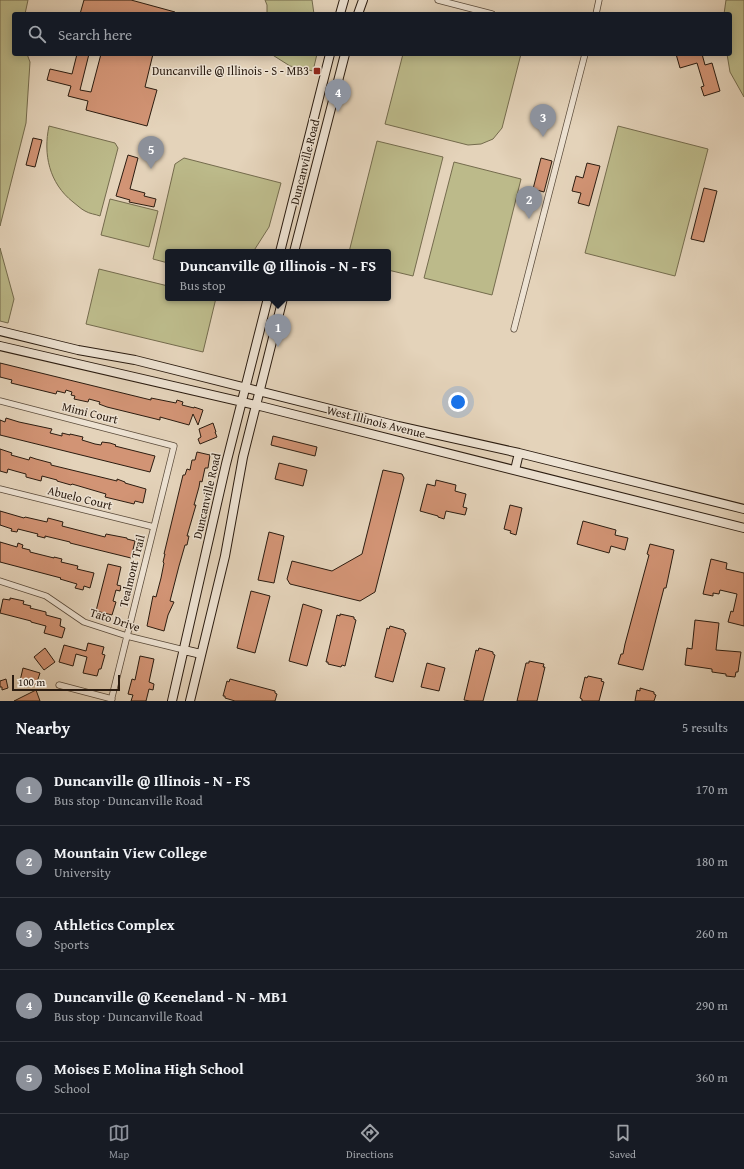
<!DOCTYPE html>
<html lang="en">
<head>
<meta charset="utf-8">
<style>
  :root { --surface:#171b24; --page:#20242c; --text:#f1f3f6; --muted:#9ea1a6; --line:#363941; --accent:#8c9099 }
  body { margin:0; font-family:"Gentium Book Plus",serif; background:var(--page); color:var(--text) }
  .scale { position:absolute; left:12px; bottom:10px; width:108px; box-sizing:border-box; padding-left:4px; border:2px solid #2b1c10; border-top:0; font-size:11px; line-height:14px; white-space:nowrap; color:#2b1c10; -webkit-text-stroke:3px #ede2d2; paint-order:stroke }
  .you { position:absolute; left:458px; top:402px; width:14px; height:14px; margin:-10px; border:3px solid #fff; border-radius:50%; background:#1a73e8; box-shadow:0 0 0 6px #1a73e833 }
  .badge { display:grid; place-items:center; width:26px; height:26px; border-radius:50%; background:var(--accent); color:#fff; font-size:13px; font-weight:700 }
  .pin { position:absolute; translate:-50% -33px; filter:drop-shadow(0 1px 2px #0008) }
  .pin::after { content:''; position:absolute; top:21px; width:14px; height:12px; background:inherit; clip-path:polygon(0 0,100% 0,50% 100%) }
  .popup { position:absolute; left:165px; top:249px; width:226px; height:52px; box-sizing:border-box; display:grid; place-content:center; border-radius:4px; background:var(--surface); filter:drop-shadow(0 1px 3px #0005); font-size:13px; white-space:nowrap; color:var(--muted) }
  .popup b { font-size:15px; color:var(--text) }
  .popup::after { content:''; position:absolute; left:50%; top:100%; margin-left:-8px; border:8px solid transparent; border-top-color:var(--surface) }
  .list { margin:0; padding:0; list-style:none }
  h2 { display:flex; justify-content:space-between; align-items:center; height:52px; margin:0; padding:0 16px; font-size:17px }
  h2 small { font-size:13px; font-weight:400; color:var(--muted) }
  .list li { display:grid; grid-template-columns:26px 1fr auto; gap:12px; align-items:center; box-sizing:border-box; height:72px; padding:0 16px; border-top:1px solid var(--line) }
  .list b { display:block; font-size:15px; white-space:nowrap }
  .list p { margin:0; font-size:13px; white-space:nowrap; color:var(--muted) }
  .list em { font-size:13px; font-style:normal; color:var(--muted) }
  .icon { flex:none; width:22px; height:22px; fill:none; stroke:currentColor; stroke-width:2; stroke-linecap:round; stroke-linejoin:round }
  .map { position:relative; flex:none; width:744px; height:701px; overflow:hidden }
  .search { position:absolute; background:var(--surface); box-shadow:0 2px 10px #0003; left:12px; right:12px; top:12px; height:44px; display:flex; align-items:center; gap:10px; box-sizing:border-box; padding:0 14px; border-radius:4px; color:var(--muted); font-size:15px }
  .sheet { height:412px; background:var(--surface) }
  nav { display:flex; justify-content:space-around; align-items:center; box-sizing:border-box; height:56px; border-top:1px solid var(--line); background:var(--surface); font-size:11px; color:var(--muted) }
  nav a { display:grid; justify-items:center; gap:2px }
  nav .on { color:var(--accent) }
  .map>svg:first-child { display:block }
  .green { fill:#bcba8a; stroke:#746b4d }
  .building { fill:#d29475; stroke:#2b1c10 }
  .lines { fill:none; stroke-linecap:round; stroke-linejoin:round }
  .street-casing { stroke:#594a3a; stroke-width:7 }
  .secondary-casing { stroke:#2b1c10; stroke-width:10 }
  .street { stroke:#ede2d2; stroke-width:5.5 }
  .secondary { stroke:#ede2d2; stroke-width:8 }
  .poi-dot { fill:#8f2418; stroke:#ede2d2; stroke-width:1.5 }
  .labels { text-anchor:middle; stroke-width:3; stroke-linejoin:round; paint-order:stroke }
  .poi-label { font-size:12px; fill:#2b1c10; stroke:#ede2d2; text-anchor:end }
  .street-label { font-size:12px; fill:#2b1c10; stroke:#ede2d2 }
</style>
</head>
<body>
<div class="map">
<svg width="744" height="701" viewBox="0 0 744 701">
  <rect width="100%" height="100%" fill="#e4d3ba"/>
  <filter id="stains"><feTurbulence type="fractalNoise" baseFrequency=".005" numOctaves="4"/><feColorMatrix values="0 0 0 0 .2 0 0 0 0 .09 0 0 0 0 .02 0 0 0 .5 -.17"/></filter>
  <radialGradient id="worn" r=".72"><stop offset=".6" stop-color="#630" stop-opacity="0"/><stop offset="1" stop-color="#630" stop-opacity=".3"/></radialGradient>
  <path class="green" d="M0 0H28L25 14H14V54H27L30 62 26 123 0 226Z
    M265 0H312L314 14H267V5Z
    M726 0H744V97L730 72 727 54H730V14H724Z
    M271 54H317L313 71 290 66Z
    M403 54H521L502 128 493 139 481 144 468 145 385 124Z
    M49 126 115 143 118 148 100 216C95 214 90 214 85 211 81 209 77 205 73 202 49 183 43 154 49 126Z
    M618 126 708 149 675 276 585 253Z
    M377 141 443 157 413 276 388 270V252H349Z
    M184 158 281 183 269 227 253 252H168V263L153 259 175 164Z
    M454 162 521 179 492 295 424 278Z
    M110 199 158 211 149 247 101 235Z
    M0 248 14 299 8 323 0 321Z
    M99 269 168 286V298H216L203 352 86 324Z"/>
  <path class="building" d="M84 0H131L175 12V14H80Z
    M77 54H89L80 90 91 92 101 54H153L145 87 157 90 147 126 86 110 88 101 68 96 71 86 47 80 50 69 72 74Z
    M676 54H702L705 65 712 63 720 91 704 96 701 87 704 86 697 63 680 68Z
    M33 138 42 140 35 167 26 165Z
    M128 155 138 158 130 189 145 193 144 196 156 199 154 207 129 202 130 200 116 196Z
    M541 158 552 161 544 192 533 189Z
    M587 163 600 166 589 206 578 203 581 193 572 191 576 176 583 178Z
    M704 188 717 191 704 242 691 239Z
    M0 363 151 400V398L176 403 177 400 183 402 182 405 194 408V407L203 410 198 425 193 414 189 425 160 417V420L107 407 99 404 100 402 89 399 88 402 74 399 75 396 71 395 72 392 66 390 65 393 57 391 56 394 11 383 12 380 0 377Z
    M6 418 19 422 52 429 50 433 62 436V433L70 435V434L83 437 82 440 95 444 101 445 102 442 110 443 116 445 115 446 155 456 150 472 0 435V420L5 422Z
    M213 423 216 432H215L217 437 200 444 198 439 201 437 199 429Z
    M273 436 317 447 315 456 271 445Z
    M0 449 12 453 11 455 29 460 30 457 36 459 51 463V465L117 481V479L125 482V483L146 489 143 503 135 501 134 504 105 497 106 494 72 484 71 485 57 481V480L42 476 41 481 26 477V474L15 471 8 469 7 473 0 471Z
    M197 452 210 455 208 468H205L202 482 200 481 199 487 194 505H196L187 536H189L187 545H185L179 566 170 601 174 602 168 615 164 631 147 626 153 596 156 597 161 578 164 563 163 562 165 554H164L183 475H185L187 469 190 470 192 460H195Z
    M279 463 307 470 303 486 275 479Z
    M383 470 402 474 404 478 375 592 360 601 290 584 287 579 292 561 332 571 362 554Z
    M436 480 456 485 455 491 466 494 463 507 467 508 465 515 446 511 444 519 438 517V516L420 511 427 484 435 486Z
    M510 505 522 508 516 535 510 533 511 531 504 529Z
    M0 511 24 518 25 517 47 522 48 518 63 522 62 526 105 537 106 534 127 538V539L135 541 131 558 70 543V542L45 536V538L37 536 38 534 18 529 17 532 11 531 12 529 0 525Z
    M583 521 616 530 615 535 628 538 625 550 611 546 609 553 577 544Z
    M269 532 284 536 274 583 258 580Z
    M0 542 17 547 18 543 23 545 22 548 30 550V552L54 558V557L62 559 61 562 78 566 77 569 94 573 90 588 84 586 83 590 75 588 77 584 60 579 61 578 0 562Z
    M650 544 674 550 666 588H664L643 670 618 664 621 654H623L625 644 649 555 647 554Z
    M711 559 727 563 726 569 744 573V626L728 622 731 611 733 612 737 594 720 590 719 594 713 593V596L703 594Z
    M108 564 121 567 117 585 121 586 120 591 116 590 113 601 116 602 112 615 96 611Z
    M251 591 270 596 255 653 237 648Z
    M10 598 24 601 23 604 31 606 30 608 46 612V615L61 619 60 626 65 628 62 638 44 633 46 626 31 622V621L0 613 3 599 10 600Z
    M303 604 322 610 307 666 289 661Z
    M340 614 354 617V619L356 620 345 666 342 665 341 667 328 664V662H326L337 615 340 616Z
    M695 620 719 623 716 650 741 652 738 672H736L735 677 726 676V674L712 672V669L685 665 687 648 692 649Z
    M390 626 404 630V632L406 633 393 682 375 677 387 628 389 629Z
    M88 643 104 647 102 654 105 655 101 669H99L97 676 83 673 87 657 76 654 73 666 59 662 64 645 86 651Z
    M45 648 55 662 44 670 34 657Z
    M479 648 493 652V654L495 655 483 701H470L464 700 476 650 478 651Z
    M140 656 154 659 149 682 154 684 153 690 149 689 146 701H131L133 695 128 694 132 679 135 680Z
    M529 661 544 664 543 667H545L537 701H517L526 663H529Z
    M427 663 445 668 439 691 421 687Z
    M23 668 40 673 36 685 20 681Z
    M588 676 602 679 601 681 604 682 599 701H582V699L580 698 585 677 587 678Z
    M6 679 8 688 2 690V687H0V681Z
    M230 679 275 691V693L277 694 275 701H235L225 698V696H223L227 681 229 682Z
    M640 688 654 692V694L656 695 654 701H635L637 690 640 691Z
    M36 690 40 701H14Z"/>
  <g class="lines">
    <g class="street-casing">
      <path id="street" d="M438 0 492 14
        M596 14 599 0
        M514 329 585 54
        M0 401 174 446 111 701
        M0 489 154 527
        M0 581 46 596 84 622 127 636 184 650
        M59 685 112 699"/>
    </g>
    <g class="secondary-casing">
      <path id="secondary" d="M340 14 344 0
        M358 14 363 0
        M280 252 330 54
        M294 252 345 54
        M0 331 78 350 135 360 398 426 519 453 744 509
        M0 346 264 407 744 528
        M515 470 519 453
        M184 650 201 654
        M172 701 226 464 268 298
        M190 701 225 556 243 457 283 298"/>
    </g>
    <use href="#street" class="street"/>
    <use href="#secondary" class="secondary"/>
  </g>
  <rect class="poi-dot" x="313" y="67" width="8" height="8" rx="2"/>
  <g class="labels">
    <g class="poi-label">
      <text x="309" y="75">Duncanville @ Illinois - S - MB3</text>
    </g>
    <g class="street-label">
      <text transform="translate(305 162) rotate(-76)" y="4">Duncanville Road</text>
      <text transform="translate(90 413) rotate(14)" y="4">Mimi Court</text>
      <text transform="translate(376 422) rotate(14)" y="4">West Illinois Avenue</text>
      <text transform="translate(207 496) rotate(-77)" y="4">Duncanville Road</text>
      <text transform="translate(80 498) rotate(14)" y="4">Abuelo Court</text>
      <text transform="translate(132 571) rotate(-76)" y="4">Tealmont Trail</text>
      <text transform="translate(115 620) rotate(18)" y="4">Tato Drive</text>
    </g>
  </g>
  <rect width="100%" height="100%" filter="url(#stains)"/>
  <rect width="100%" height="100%" fill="url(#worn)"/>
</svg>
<div class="scale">100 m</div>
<div class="you"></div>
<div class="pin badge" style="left:278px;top:347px">1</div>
<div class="popup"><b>Duncanville @ Illinois - N - FS</b>Bus stop</div>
<div class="pin badge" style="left:529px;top:219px">2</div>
<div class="pin badge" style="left:543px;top:137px">3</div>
<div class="pin badge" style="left:338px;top:112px">4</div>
<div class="pin badge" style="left:151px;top:169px">5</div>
<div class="search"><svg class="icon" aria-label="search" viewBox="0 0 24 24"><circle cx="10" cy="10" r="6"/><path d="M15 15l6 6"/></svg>Search here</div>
</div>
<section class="sheet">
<h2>Nearby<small>5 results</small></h2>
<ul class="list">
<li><span class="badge">1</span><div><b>Duncanville @ Illinois - N - FS</b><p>Bus stop · Duncanville Road</p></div><em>170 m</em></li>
<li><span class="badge">2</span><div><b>Mountain View College</b><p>University</p></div><em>180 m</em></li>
<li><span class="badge">3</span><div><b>Athletics Complex</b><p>Sports</p></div><em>260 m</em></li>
<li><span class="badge">4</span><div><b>Duncanville @ Keeneland - N - MB1</b><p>Bus stop · Duncanville Road</p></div><em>290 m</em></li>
<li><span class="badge">5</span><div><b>Moises E Molina High School</b><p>School</p></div><em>360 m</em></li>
</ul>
</section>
<nav>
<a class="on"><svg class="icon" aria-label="map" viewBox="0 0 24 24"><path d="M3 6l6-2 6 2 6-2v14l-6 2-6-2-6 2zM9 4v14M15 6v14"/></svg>Map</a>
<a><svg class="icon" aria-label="directions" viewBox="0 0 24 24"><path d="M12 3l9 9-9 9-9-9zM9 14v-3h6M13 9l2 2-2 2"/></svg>Directions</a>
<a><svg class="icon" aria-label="saved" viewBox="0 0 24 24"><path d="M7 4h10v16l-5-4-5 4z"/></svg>Saved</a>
</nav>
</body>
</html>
